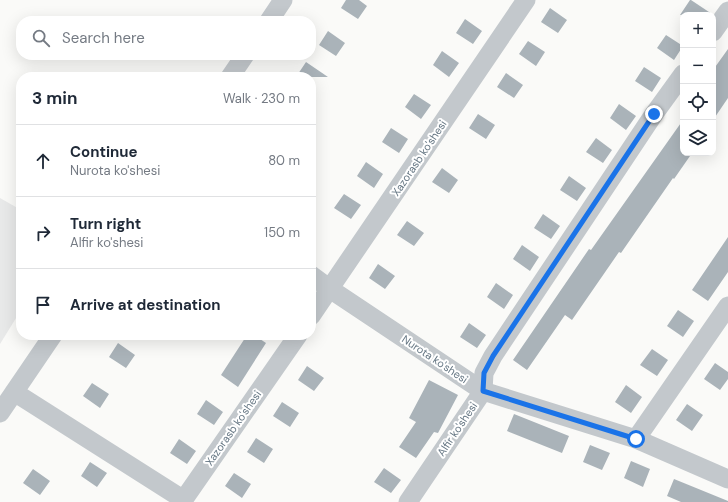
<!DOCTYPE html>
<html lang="en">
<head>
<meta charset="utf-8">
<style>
  :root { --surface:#fff; --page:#f2f2f3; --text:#1f2937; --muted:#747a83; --line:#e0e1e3 }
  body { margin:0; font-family:"DM Sans",sans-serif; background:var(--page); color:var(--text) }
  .controls { position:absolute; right:12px; top:12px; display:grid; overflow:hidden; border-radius:8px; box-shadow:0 4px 16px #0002 }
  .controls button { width:36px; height:36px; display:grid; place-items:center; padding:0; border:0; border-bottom:1px solid var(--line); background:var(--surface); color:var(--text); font:20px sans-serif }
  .stop { position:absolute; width:12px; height:12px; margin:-9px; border:3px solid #1a73e8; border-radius:50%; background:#fff }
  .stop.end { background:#1a73e8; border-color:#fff; box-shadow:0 1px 4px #0008 }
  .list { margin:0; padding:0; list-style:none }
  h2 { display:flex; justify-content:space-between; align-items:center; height:52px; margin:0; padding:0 16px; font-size:17px }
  h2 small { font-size:13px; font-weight:400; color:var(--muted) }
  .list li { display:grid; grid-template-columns:26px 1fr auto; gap:12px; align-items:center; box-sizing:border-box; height:72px; padding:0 16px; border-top:1px solid var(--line) }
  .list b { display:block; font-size:15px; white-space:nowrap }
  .list p { margin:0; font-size:13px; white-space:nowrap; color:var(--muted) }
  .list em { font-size:13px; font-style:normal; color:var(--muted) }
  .icon { flex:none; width:22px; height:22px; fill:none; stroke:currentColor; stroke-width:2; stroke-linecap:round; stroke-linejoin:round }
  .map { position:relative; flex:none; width:728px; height:502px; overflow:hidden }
  .search { position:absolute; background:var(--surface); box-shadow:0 4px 16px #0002; left:16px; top:16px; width:300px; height:44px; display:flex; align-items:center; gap:10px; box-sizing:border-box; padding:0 14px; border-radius:16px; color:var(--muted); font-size:15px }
  .panel { position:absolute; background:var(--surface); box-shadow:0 4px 16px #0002; left:16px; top:72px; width:300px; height:268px; border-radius:16px }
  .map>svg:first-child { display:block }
  .built { fill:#e8e9e9 }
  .building { fill:#aab3b9 }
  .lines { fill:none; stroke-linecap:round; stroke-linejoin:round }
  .minor { stroke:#c3c8cc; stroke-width:19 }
  .route { stroke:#1a73e8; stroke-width:5 }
  .labels { text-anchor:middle; stroke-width:4; stroke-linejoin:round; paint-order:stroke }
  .street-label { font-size:11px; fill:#657683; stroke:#fff }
</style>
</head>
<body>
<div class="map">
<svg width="728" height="502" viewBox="0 0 728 502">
  <rect width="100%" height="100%" fill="#fafaf8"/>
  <path class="built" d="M0 198 21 210V310L0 344Z"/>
  <path class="building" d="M346 0H359L367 6 358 19 341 8Z
    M690 0H691L712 14 680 15Z
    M550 8 567 20 558 33 541 22Z
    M465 19 482 31 473 44 456 33Z
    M328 31 345 43 336 56 319 45Z
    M666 35 683 46 674 60 657 48Z
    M528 41 545 52 536 66 519 54Z
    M728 49V98L713 120V70Z
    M442 51 459 63 449 77 433 65Z
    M306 62 328 77H296Z
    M644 67 661 78 652 92 635 81Z
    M506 73 523 85 514 98 497 87Z
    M414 94 431 105 421 119 405 107Z
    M619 104 636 116 626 130 610 118Z
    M478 114 495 125 486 139 469 128Z
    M683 120V153H686L690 156 674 179 673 178 621 253 619 252 572 320 565 315 527 370 513 360 589 249 591 250Z
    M391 128 408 139 399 153 382 142Z
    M596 138 612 150 603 163 586 152Z
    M366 162 383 174 374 188 357 176Z
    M442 168 458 180 449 193 432 182Z
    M569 176 586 188 577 201 560 190Z
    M344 194 361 205 351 219 334 208Z
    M543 214 560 226 551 239 534 228Z
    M407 221 424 233 414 246 397 235Z
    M728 237V272L708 301 692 290Z
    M522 245 539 257 530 271 513 259Z
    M378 264 395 276 385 289 369 278Z
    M496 283 513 295 504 309 487 297Z
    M678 310 694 321 683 337 667 326Z
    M469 323 486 335 477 348 460 337Z
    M247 335H254L266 343 238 387 221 375Z
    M118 343 135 355 126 368 109 357Z
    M652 349 668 360 657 376 640 365Z
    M715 363 728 372V379L720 390 704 379Z
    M307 366 324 378 314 391 298 380Z
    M429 380 458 395 438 433 434 432 416 458 399 447 416 422 409 418Z
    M92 383 109 394 100 408 83 396Z
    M626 385 642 397 631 413 615 402Z
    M206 400 223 412 214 425 197 414Z
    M282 402 299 413 290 427 273 416Z
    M687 404 703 415 692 431 676 420Z
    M514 414 569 436 562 453 507 431Z
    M256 438 273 449 264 463 247 452Z
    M179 439 196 451 187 464 170 453Z
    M590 445 610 453 602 470 583 462Z
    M631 461 650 469 643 487 624 478Z
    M90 462 107 473 97 487 81 476Z
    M384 468 401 480 391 493 374 482Z
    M33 469 50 481 40 495 23 483Z
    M234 473 251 484 242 498 225 486Z
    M674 479 728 501V502H681L667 496Z"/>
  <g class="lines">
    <path class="minor" d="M269 21 283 0
      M713 32 728 11
      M230 77 245 55
      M311 275 330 289 483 391 636 439 728 479
      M311 316 526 0
      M14 392 184 500
      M0 413 53 335
      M636 439 728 306
      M182 502 298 335
      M408 502 483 391 484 373 493 356 654 114 683 74"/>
  </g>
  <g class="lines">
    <path class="route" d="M636 439 483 391 484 373 493 356 654 114"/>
  </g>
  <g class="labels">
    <g class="street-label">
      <text transform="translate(419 158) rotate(-56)" y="4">Xazorasb ko'shesi</text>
      <text transform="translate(435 359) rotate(34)" y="4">Nurota ko'shesi</text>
      <text transform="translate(233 428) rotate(-55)" y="4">Xazorasb ko'shesi</text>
      <text transform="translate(457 429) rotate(-56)" y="4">Alfir ko'shesi</text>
    </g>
  </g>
</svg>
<div class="controls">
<button>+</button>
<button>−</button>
<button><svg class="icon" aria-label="locate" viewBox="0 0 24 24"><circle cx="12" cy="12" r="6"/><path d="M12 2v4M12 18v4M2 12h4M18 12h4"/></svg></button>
<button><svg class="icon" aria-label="layers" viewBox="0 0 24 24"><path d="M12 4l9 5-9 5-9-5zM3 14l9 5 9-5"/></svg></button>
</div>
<div class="stop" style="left:636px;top:439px"></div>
<div class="stop end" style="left:654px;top:114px"></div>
<div class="search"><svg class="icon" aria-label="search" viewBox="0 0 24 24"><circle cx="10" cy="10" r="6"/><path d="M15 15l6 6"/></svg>Search here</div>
<section class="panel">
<h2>3 min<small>Walk · 230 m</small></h2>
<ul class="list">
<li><svg class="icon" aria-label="ahead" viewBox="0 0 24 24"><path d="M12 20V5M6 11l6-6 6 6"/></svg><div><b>Continue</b><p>Nurota ko'shesi</p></div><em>80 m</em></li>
<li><svg class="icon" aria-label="right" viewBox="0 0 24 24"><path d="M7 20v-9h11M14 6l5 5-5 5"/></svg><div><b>Turn right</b><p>Alfir ko'shesi</p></div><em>150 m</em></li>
<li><svg class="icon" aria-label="arrive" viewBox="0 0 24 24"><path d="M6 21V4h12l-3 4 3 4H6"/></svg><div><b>Arrive at destination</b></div></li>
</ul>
</section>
</div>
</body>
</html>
